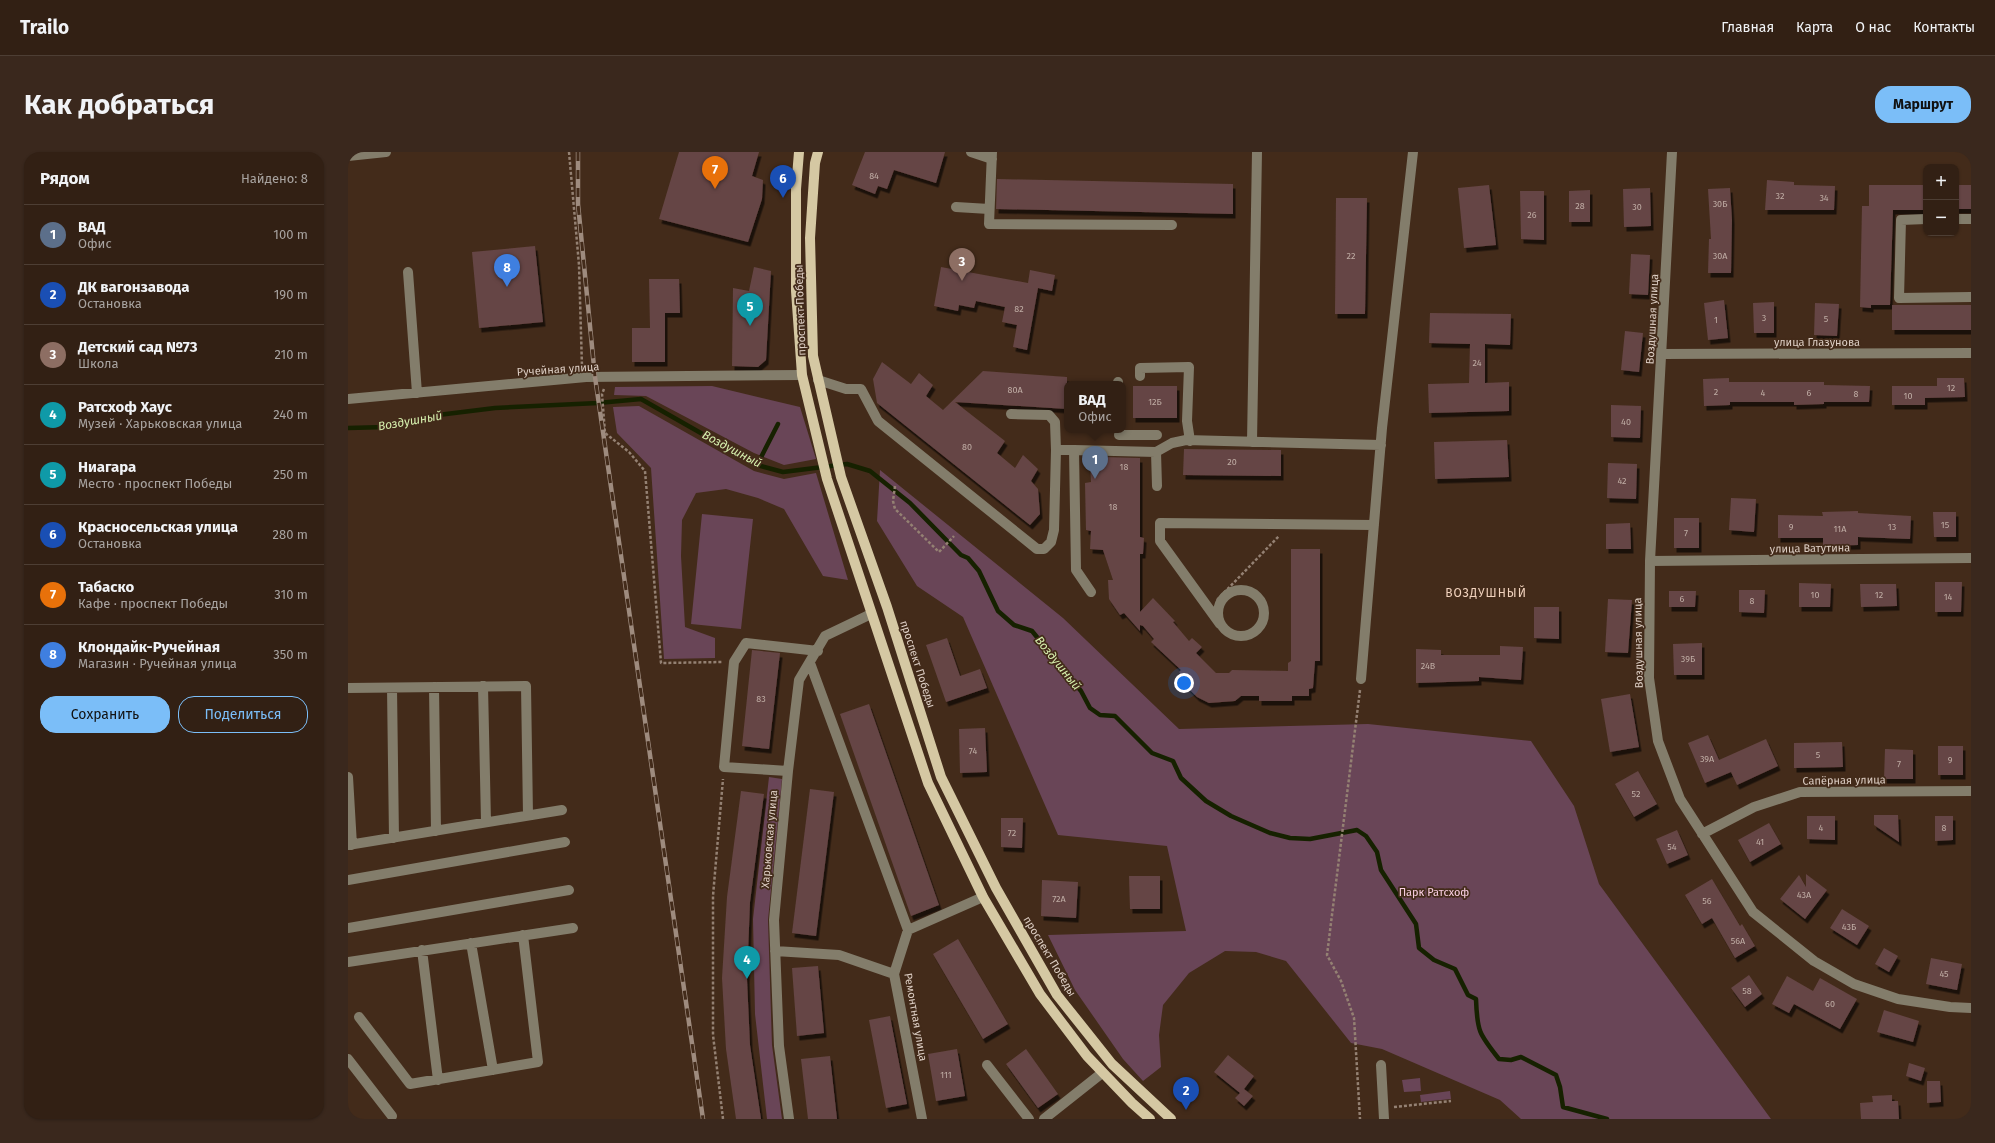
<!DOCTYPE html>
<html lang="ru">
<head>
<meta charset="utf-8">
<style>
  :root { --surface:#322014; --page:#3a281d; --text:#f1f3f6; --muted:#a8a3a0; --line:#4d3e34; --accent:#7bbef8 }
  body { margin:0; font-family:"Fira Sans",sans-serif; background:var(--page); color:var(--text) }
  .controls { position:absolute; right:12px; top:12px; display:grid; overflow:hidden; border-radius:8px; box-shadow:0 1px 3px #0004 }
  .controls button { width:36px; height:36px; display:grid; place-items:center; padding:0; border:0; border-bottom:1px solid var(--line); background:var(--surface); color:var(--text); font:20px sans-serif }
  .you { position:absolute; left:836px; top:531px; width:14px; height:14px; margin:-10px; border:3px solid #fff; border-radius:50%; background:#1a73e8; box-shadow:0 0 0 6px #1a73e833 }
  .badge { display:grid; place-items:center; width:26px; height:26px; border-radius:50%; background:var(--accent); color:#fff; font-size:13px; font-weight:700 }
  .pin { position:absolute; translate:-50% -33px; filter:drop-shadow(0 1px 2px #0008) }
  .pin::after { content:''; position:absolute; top:21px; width:14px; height:12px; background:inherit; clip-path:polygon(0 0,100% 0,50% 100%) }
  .popup { position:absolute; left:716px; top:229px; width:62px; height:52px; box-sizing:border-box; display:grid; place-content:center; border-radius:8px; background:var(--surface); filter:drop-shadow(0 1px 3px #0005); font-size:13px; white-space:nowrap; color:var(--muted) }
  .popup b { font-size:15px; color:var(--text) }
  .popup::after { content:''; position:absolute; left:50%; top:100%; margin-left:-8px; border:8px solid transparent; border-top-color:var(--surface) }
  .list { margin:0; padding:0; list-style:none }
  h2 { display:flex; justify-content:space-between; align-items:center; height:52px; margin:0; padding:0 16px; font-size:17px }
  h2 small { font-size:13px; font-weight:400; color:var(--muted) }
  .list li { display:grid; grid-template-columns:26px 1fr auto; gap:12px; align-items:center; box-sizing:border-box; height:60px; padding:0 16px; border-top:1px solid var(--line) }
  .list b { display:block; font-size:15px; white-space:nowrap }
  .list p { margin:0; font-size:13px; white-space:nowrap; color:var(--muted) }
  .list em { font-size:13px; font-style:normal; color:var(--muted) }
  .actions { display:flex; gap:8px; padding:12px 16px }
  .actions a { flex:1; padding:9px 0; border:1px solid var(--accent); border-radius:16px; text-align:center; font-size:14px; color:var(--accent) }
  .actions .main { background:var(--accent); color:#111 }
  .map { position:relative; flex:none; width:1623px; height:967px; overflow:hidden; border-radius:16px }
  header { display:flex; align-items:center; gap:24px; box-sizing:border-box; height:56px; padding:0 20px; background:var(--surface); border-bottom:1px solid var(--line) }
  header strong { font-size:19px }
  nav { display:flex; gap:22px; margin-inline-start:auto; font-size:14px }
  .intro { display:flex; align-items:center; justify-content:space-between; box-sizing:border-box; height:96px; padding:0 24px }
  h1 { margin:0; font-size:28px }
  .button { padding:10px 18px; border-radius:16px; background:var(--accent); color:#111; font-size:14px; font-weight:700 }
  main { display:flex; gap:24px; padding:0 24px }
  aside { flex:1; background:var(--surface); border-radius:16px; box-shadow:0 1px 3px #0004 }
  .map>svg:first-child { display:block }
  .green { fill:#694557 }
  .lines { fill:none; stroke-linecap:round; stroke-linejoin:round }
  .stream { stroke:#162100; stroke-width:4.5 }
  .building { fill:#654544; filter:url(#shadow) }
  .path { stroke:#948173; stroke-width:2.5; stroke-dasharray:3 2; stroke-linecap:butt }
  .minor { stroke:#837d6b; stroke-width:10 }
  .major { stroke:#d5c8a3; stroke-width:10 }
  .rail-casing { stroke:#9e8b7e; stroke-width:4.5 }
  .rail { stroke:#432b1a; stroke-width:3; stroke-dasharray:9; stroke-linecap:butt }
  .labels { text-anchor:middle; stroke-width:3.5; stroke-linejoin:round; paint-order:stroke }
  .number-label { font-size:9px; fill:#bfaca4 }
  .street-label { font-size:11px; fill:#ddcec4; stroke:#432b1a }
  .park-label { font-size:11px; fill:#facfe3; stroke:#432b1a }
  .water-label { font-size:12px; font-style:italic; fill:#d6efad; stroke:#432b1a }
  .neighbourhood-label { font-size:12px; letter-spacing:1px; fill:#f2d3be; stroke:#432b1a }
</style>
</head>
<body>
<header>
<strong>Trailo</strong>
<nav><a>Главная</a><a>Карта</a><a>О нас</a><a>Контакты</a></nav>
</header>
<div class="intro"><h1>Как добраться</h1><a class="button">Маршрут</a></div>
<main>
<aside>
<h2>Рядом<small>Найдено: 8</small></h2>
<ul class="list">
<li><span class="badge" style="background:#5c6f8a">1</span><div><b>ВАД</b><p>Офис</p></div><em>100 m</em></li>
<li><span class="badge" style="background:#1a4fb4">2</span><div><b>ДК вагонзавода</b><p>Остановка</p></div><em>190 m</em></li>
<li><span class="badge" style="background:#8d6e63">3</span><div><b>Детский сад №73</b><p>Школа</p></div><em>210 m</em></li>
<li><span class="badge" style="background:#0f9aa8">4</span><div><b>Ратсхоф Хаус</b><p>Музей · Харьковская улица</p></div><em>240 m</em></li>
<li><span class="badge" style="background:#0f9aa8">5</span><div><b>Ниагара</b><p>Место · проспект Победы</p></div><em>250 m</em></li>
<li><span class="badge" style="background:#1a4fb4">6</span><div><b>Красносельская улица</b><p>Остановка</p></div><em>280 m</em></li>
<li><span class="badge" style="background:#e8710a">7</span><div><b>Табаско</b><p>Кафе · проспект Победы</p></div><em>310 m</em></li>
<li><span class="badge" style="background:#3f7fe0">8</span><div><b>Клондайк-Ручейная</b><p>Магазин · Ручейная улица</p></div><em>350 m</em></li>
</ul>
<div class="actions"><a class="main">Сохранить</a><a>Поделиться</a></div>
</aside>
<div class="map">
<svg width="1623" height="967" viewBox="0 0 1623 967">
  <defs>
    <filter id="shadow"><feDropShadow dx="2.5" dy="4.5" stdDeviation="0" flood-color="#0009"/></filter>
  </defs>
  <rect width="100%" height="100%" fill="#432b1a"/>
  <path class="green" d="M364 234 452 255 468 307 436 313 406 301 298 244 266 243 267 235Z
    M291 254 406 319 436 327 468 321 500 428 475 424 436 357 410 346 378 337 348 341 334 368 333 404 337 475 367 486V506L316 507 303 316 269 281 265 255Z
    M532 318 715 466 831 577 1020 572 1183 589 1226 654 1251 732 1423 967H1173L1152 948 1034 897 1003 891 938 809 908 800 877 799 841 821 815 853 811 883 813 915 795 929 775 907 727 838 700 783 838 779 819 694 710 683 615 465 569 434 529 369Z
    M354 362 405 367 393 477 343 472Z
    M421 625 434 627 420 768 424 893 434 967H419L407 862 405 767Z
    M1072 926 1073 939 1056 940 1054 928Z
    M1102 939 1103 947 1073 950 1072 943Z"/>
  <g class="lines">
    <path class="stream" d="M0 276 38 275 82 264 147 256 250 251 293 247 409 313 435 320 499 312 522 319 562 351 613 403 620 406 631 419 650 459 666 473 684 479 733 539 742 556 752 563 767 564 804 601 825 609 833 626 858 649 883 664 922 681 942 686 962 687 1009 678 1018 684 1029 700 1033 718 1068 772 1071 796 1086 808 1107 817 1120 843 1128 847C1129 879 1131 882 1151 907L1163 908 1173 905 1208 923 1212 935 1215 955 1259 967
      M409 313 430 272"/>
  </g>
  <path class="building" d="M331 0H411L404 24 415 28 414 47 400 90 311 67Z
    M517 0H597L588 31 546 18 539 37 530 34 527 42 504 33Z
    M649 27 885 32V62L648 57Z
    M1419 28 1446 30V33L1487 34 1486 58H1417Z
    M1141 33 1148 93 1116 96 1110 36Z
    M1521 33H1578V58H1545L1542 153H1523V156L1512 155 1514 54H1521Z
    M1608 33H1623V57H1608Z
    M1302 36 1303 74 1276 75 1275 37Z
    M1382 36 1384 68 1383 121H1360L1361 87H1363L1360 37Z
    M1242 38V70H1221V39Z
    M1172 39H1196V88L1173 87Z
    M988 46H1019L1017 162H987Z
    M187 94 195 170 131 176 124 100Z
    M1283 102 1302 103 1300 143 1281 142Z
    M406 115 423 119 418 208 410 215 384 214 385 136 401 139Z
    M593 115 680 131 682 118 707 123 704 139 690 136 679 198 665 195 669 173 654 170 657 155 628 149 626 156 611 153 610 159 586 154Z
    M301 127H331L332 161H317V210H284V176H302Z
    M1376 148 1380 186 1360 188 1356 151Z
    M1426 150V181H1406L1405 151Z
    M1467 151 1491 152 1489 184 1466 183Z
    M1544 153H1623V178H1544Z
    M1082 161 1163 162 1162 193 1137 192V231L1161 230V259L1081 261 1080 232 1121 231 1122 192 1081 191Z
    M1277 179 1295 181 1291 220 1273 218Z
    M534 210 563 232 571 221 585 233 578 244 595 258 635 219 719 225V257L607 250 657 289 649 301 667 316 675 303 690 317 683 329 690 337 692 362 682 373 529 251 525 227Z
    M1381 226V230H1476V233L1522 234 1521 250H1476V252L1446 253V250H1382V253L1356 254 1355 227Z
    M1589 226H1616L1617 245 1577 246V253H1544V234H1589Z
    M785 234H829V266H785Z
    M1263 253 1293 254 1292 286 1263 285Z
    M1159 288 1161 325 1087 327 1086 290Z
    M836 297 933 298V324L835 323Z
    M754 305 792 306V385L796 386 795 402H792V460L805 446 827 469 825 470 841 489 844 486 854 495 848 501 868 521H881L884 518 940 519V511L943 509V397H972V509H967L965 536 961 537V544H944V549H911V544H893L887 549 861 551 849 545 839 535 841 533 831 520 833 518 803 490 806 487 795 474 792 473V479L776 461 772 463 761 447 760 428H765L755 398 742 397 743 379 738 378 737 331 743 330 742 310 754 309Z
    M1260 311 1289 312 1288 347 1259 346Z
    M1383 346 1408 347 1406 380 1381 378Z
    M1510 359V361L1563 364 1562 387 1510 385V393L1475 394V386H1430V363L1475 364 1474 360Z
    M1585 360H1608V385H1586Z
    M1326 366H1351V396H1326Z
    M1282 371 1283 397H1258V372Z
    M1587 430H1614L1613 460H1587Z
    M1451 431 1483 432 1482 455H1451Z
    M1512 432H1548L1549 454 1513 455Z
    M1391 438H1417L1416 461 1391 460Z
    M1321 439H1348L1347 455H1321Z
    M1260 447 1284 448 1280 501 1257 500Z
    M1186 455H1211V487L1186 486Z
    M599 486 612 524 632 517 639 536 598 550 578 493Z
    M1354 491V523H1326L1325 492Z
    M1152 494 1175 495 1173 528 1131 525V529L1068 531V497L1093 498V503H1152Z
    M404 498 432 501 421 597 394 594Z
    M1282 542 1291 595 1262 600 1253 547Z
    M521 552 591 753 563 764 492 562Z
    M637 576 639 620 612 621 611 577Z
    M1360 583 1371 608 1418 587 1430 614 1389 633 1383 620 1357 631 1340 591Z
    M1494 590 1495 615 1446 616V591Z
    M1590 594H1615V623H1590Z
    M1537 597 1565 598V627H1536Z
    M1290 619 1309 652 1286 665 1267 632Z
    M462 637 486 640 468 784 444 781Z
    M393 639 416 642 402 750 399 827 402 893 413 967H388L378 897 374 826 379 745Z
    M1526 663H1550L1551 690 1526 673Z
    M1459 664H1487V688L1459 687Z
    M1587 664H1605V688L1587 689Z
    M653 666H675L674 696 653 695Z
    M1421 671 1433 692 1402 710 1390 688Z
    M1329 678 1340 703 1319 712 1308 687Z
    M1458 722 1479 738 1457 767 1432 747 1451 723 1458 735Z
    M781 724H812V757H782Z
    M1364 727 1392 774 1394 772 1407 794 1387 806 1364 766 1354 772 1337 743Z
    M694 728 730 730 728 766 693 764Z
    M1494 757 1521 774 1509 793 1482 776Z
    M610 787 660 872 635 887 585 802Z
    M1536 796 1550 804 1541 820 1527 812Z
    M1583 806 1614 812 1609 838 1578 832Z
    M470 814 476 881 449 884 444 816Z
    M1401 823 1414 842 1397 855 1383 836Z
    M1439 824 1465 839 1472 826 1509 847 1492 877 1446 852 1441 861 1424 852Z
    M1536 858 1571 869 1565 890 1529 880Z
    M542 864 559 952 538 956 521 868Z
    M609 897 617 944 588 949 580 902Z
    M678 897 710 942 690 956 658 912Z
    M880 903 906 924 896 937 905 944 896 954 887 946 892 941 866 920Z
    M482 904 489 967H460L453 907Z
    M1561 911 1577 916 1573 929 1558 924Z
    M1579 929H1592L1593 950 1579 951Z
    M1544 943V949H1550L1551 967H1513L1512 951 1525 950 1524 944Z"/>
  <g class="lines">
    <path class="path" d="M221 0 231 113 234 215
      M256 237 254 242 257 281 281 300 297 319 313 511 375 510
      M547 334 545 349 547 357 591 400 606 384
      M869 448 931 384
      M1012 538 979 803 993 829 1006 866 1012 967
      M1046 955 1103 949
      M375 967 365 883V744L375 627"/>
    <path class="minor" d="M623 0 644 7
      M644 0 641 72 824 73
      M1324 0 1302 409 1301 526 1310 589 1332 647 1405 760 1466 809 1506 832 1550 847 1602 855 1623 856
      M0 4 38 0
      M608 55 641 57
      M1578 67 1553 68 1551 146 1623 145
      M1608 67H1623
      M60 120 69 241
      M1315 202 1623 201
      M792 224V216L841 215 839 269 842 289
      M470 228 498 237H513L530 269 689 397H696L703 390 706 378 708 298
      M770 230V232
      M0 247 238 225 454 223
      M663 262 701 263 707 270 708 298H726
      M771 283H809
      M904 290 909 0
      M809 334 808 300 824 291 838 288 1033 293
      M1302 409 1623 406
      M870 461a23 23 0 1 1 46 0a23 23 0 1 1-46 0Z
      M743 440 728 418 726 298 808 300
      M872 472 812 389V371L1026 373
      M462 511 560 778
      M1013 527 1034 276 1065 0
      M135 534 138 670
      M86 535 88 679
      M0 536 178 534 180 663
      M44 536 46 686
      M440 619 376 615 386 510 398 491 470 499
      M0 625 4 693
      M1354 682 1406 655 1452 640 1623 639
      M0 693 214 658
      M0 728 217 690
      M0 776 221 738
      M123 791 145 918
      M74 798 90 928
      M427 799 491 803 546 822
      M0 810 225 776
      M11 865 62 932 190 910 175 783
      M0 907 44 964
      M639 913 681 967
      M1033 913 1036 967
      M441 967 431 894 426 768 440 619 451 528 477 484 523 462
      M574 967 546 822 560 778 635 745
      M696 967 754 921"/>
    <path class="major" d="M451 0 448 37V139L454 223 479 327 580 631 635 745 692 842 739 904 784 951 802 967
      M470 0 467 11 462 86 465 204 493 325 539 455 593 625 648 736 709 843 764 912 823 967"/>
    <g class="rail-casing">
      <path id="rail" d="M230 0V52L247 225 355 967"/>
    </g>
    <use href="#rail" class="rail"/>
  </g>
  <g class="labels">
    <g class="number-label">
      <text x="526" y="27">84</text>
      <text x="1432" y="47">32</text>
      <text x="1476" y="49">34</text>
      <text x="1372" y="55">30Б</text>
      <text x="1232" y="57">28</text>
      <text x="1289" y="58">30</text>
      <text x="1184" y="66">26</text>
      <text x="1003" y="107">22</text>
      <text x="1372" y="107">30А</text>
      <text x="671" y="160">82</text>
      <text x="1416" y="169">3</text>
      <text x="1478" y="170">5</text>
      <text x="1368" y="171">1</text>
      <text x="1129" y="214">24</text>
      <text x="1603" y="239">12</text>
      <text x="667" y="241">80А</text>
      <text x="1368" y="243">2</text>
      <text x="1415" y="244">4</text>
      <text x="1461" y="244">6</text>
      <text x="1508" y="245">8</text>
      <text x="1560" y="247">10</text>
      <text x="807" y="253">12Б</text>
      <text x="1278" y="273">40</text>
      <text x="619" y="298">80</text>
      <text x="884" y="313">20</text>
      <text x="776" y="318">18</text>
      <text x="1274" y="332">42</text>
      <text x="765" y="358">18</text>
      <text x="1597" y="376">15</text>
      <text x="1443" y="378">9</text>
      <text x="1544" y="378">13</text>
      <text x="1492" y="380">11А</text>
      <text x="1338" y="384">7</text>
      <text x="1467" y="446">10</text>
      <text x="1531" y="446">12</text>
      <text x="1600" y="448">14</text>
      <text x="1334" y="450">6</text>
      <text x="1404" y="452">8</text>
      <text x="1340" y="510">39Б</text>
      <text x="1080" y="517">24В</text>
      <text x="413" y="550">83</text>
      <text x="625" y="602">74</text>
      <text x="1470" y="606">5</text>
      <text x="1359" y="610">39А</text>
      <text x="1602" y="611">9</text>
      <text x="1551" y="615">7</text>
      <text x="1288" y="645">52</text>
      <text x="1473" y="679">4</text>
      <text x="1596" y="679">8</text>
      <text x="664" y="684">72</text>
      <text x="1412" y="693">41</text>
      <text x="1324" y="698">54</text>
      <text x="1456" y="746">43А</text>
      <text x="711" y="750">72А</text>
      <text x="1359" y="752">56</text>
      <text x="1501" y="778">43Б</text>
      <text x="1390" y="792">56А</text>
      <text x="1596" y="825">45</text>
      <text x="1399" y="842">58</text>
      <text x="1482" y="855">60</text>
      <text x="598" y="926">111</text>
    </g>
    <g class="street-label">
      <text transform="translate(452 158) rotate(-92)" y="4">проспект Победы</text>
      <text transform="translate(1304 167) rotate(-87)" y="4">Воздушная улица</text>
      <text x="1469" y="194">улица Глазунова</text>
      <text transform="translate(210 217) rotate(-4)" y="4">Ручейная улица</text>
      <text transform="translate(1462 396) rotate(-1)" y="4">улица Ватутина</text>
      <text transform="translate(1290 491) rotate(-91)" y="4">Воздушная улица</text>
      <text transform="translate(570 512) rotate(72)" y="4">проспект Победы</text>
      <text transform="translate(1496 628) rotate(-1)" y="4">Сапёрная улица</text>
      <text transform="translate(421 687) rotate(-85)" y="4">Харьковская улица</text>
      <text transform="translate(702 804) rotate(59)" y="4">проспект Победы</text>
      <text transform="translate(568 865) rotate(80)" y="4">Ремонтная улица</text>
    </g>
    <g class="park-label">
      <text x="1086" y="744">Парк Ратсхоф</text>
    </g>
    <g class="water-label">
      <text transform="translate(62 269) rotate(-10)" y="4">Воздушный</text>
      <text transform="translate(384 297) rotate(28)" y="4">Воздушный</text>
      <text transform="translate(710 511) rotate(51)" y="4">Воздушный</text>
    </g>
    <g class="neighbourhood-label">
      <text x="1138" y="445">ВОЗДУШНЫЙ</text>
    </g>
  </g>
</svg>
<div class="controls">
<button>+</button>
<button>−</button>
</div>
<div class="you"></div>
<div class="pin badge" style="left:747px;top:327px;background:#5c6f8a">1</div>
<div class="popup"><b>ВАД</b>Офис</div>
<div class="pin badge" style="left:838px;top:958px;background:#1a4fb4">2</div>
<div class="pin badge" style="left:614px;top:129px;background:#8d6e63">3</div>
<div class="pin badge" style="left:399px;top:827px;background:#0f9aa8">4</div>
<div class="pin badge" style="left:402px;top:174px;background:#0f9aa8">5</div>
<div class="pin badge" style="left:435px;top:46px;background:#1a4fb4">6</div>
<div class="pin badge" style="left:367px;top:37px;background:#e8710a">7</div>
<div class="pin badge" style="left:159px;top:135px;background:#3f7fe0">8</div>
</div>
</main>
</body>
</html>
